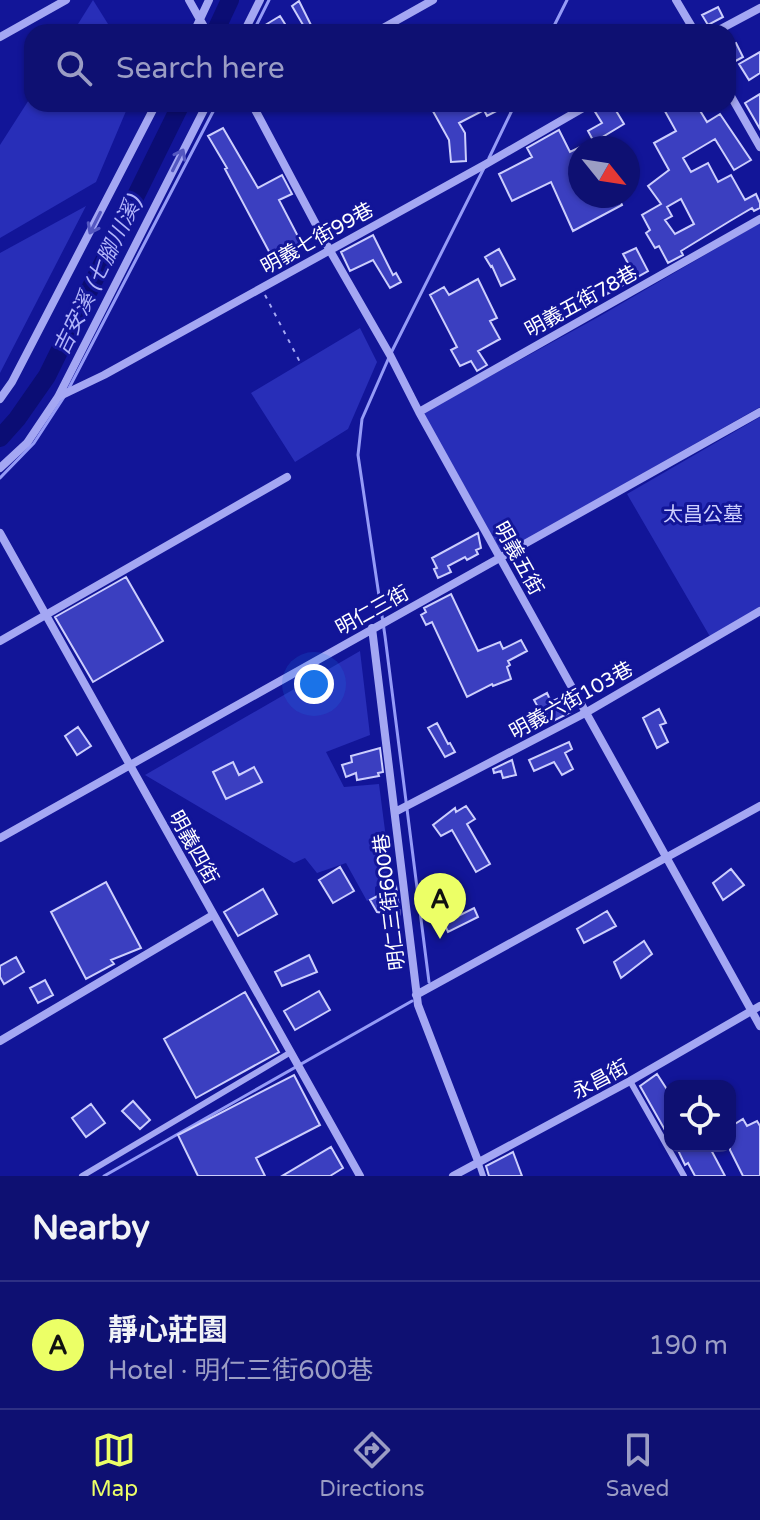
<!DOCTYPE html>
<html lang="en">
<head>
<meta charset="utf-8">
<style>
  :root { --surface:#0e1072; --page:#171977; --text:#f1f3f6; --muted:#9b9dc4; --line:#2e3084; --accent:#ecff66 }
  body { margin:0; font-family:"Varela Round","Noto Sans TC",sans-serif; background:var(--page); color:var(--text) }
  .controls { position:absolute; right:24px; bottom:24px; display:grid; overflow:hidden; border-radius:16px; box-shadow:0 2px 6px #0004 }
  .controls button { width:72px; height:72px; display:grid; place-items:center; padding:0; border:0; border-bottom:2px solid var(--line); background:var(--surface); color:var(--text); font:40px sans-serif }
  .compass { position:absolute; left:568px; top:136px; width:72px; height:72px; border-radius:50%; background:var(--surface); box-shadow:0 2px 6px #0004; rotate:120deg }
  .you { position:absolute; left:314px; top:684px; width:28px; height:28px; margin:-20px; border:6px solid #fff; border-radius:50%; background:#1a73e8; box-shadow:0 0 0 12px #1a73e833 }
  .badge { display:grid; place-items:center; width:52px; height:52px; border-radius:50%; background:var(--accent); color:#111; font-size:26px; font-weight:700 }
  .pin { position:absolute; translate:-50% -66px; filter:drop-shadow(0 2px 4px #0008) }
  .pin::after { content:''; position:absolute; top:42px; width:28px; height:24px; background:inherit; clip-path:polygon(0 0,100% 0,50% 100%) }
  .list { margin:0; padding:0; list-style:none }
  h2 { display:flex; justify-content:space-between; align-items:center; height:104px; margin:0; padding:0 32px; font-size:34px }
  h2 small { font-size:26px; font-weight:400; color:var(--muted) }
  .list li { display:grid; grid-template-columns:52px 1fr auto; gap:24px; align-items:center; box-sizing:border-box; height:128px; padding:0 32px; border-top:2px solid var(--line) }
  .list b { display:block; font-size:30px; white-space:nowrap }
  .list p { margin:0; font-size:26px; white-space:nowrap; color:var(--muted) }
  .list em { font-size:26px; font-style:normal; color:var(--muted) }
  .icon { flex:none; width:44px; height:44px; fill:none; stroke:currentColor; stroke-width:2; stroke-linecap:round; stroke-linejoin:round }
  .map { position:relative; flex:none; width:760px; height:1176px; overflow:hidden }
  .search { position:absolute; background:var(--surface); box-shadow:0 2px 6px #0004; left:24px; right:24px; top:24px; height:88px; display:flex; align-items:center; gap:20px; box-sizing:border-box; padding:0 28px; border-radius:24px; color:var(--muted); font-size:30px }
  .sheet { height:232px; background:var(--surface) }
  nav { display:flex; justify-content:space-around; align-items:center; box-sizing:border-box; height:112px; border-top:2px solid var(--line); background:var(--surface); font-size:22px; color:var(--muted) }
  nav a { display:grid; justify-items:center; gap:4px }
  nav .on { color:var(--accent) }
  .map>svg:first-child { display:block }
  .green { fill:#282eb8 }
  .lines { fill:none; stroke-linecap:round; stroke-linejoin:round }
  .stream { stroke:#959bf7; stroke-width:3 }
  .river { stroke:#0b0d74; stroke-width:18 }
  .building { fill:#3b3fc0; stroke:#cccefd; stroke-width:2; fill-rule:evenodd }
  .path { stroke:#a4a7f3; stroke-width:2; stroke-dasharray:4 6; stroke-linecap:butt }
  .lane { stroke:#a4a7f3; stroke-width:6 }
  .street { stroke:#a4a7f3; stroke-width:8 }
  .oneway { stroke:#5457c1 }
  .labels { text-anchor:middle; stroke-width:6; stroke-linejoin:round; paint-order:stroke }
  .street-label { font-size:20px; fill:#fff; stroke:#121598 }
  .park-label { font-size:20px; fill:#cccefd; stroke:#121598 }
  .water-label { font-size:22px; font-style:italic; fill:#b0b3fa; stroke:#121598 }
</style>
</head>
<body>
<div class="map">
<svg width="760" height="1176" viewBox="0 0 760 1176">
  <rect width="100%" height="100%" fill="#121598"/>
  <path class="green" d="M93 0 113 32H73Z
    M32 95V104H129L96 182 0 238V145Z
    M86 206 0 373V253Z
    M760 223V407L502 553 423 413 600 316Z
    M360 328 377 362 348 429 295 462 251 393Z
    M760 417V613L712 640 627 494Z
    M360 651 370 735 326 752 344 787 379 784 391 877 375 887V897L367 901 346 863 317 873 305 858 294 863 145 775Z"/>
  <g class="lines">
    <path class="stream" d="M253 32 269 0
      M551 32 567 0
      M489 158 515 104
      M68 390 217 104
      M0 478 34 443 64 397
      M429 982 385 636 358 455 362 419 390 355 484 168
      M104 1176 412 1001"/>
    <path class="river" d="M215 32 230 0
      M0 438 17 419 47 376 181 104"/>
  </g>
  <path class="building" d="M299 1 312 27 306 30 292 6Z
    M718 7 723 17 708 25 702 15Z
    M280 16 290 32H254Z
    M736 43 743 57 728 65V47Z
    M760 52V73L749 80 739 64Z
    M760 94V129L745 103Z
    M429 104H510L487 116 484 110 459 123 465 133 466 161 451 162 449 140Z
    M605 104H612L624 124 594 142 588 131 602 123 594 110Z
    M661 104H696L707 122 720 114 751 160 734 170 715 139 683 158 691 172 708 163 718 182 731 175 745 200 756 194 760 203V208L754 211 752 208 730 221 681 251 683 255 668 263 659 246 655 248 646 233 650 230 642 215 661 204 648 186 669 170 654 143 676 131ZM681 199 694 224 675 234 665 220 672 216 667 207Z
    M223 128 258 188 282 175 292 194 279 200 302 244 273 259 225 169 227 168 208 136Z
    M559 130 570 152 580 147V196H618L622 205 573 231 551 182 512 201 499 174 532 157 527 148Z
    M373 235 393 275 396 273 401 282 390 288 373 260 350 271 341 252Z
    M636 248 648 271 607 294 601 282 630 267 623 254Z
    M499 249 515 279 501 286 492 266 491 267 485 257Z
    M478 279 497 318 490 321 500 339 478 351 487 365 477 371 471 361 460 366 451 350 457 347 430 295 444 287 449 295Z
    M478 533 481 548 476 550 478 554 467 560 465 557 448 566 451 572 438 578 434 569 437 568 432 558Z
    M126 577 163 641 93 682 55 617Z
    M451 594 478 651 500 642 503 649 521 640 527 651 508 661 510 665 507 667 511 679 493 686 492 684 467 697 432 622 426 625 421 615 426 612 424 608Z
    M547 693 551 702 557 699 558 703 566 700 571 712 551 722 548 716 544 718 534 700Z
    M659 709 666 723 660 725 668 742 657 748 643 718Z
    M437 723 448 744 450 743 455 752 445 757 428 728Z
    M78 727 91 746 77 755 65 736Z
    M569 742 572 749 565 753 573 769 562 775 554 762 534 771 529 760Z
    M380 748 383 772 378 773 379 776 357 780 356 773 346 777 342 765 352 762 351 756Z
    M512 760 516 775 503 778 501 771 494 773 493 769Z
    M233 762 239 775 254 767 262 782 226 799 213 772Z
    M466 806 475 819 467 824 490 864 476 872 452 830 441 836 433 825 455 808 456 812Z
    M340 867 354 891 333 903 319 880Z
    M731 869 744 885 723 900 713 883Z
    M106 882 141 948 111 960 114 964 86 979 51 912Z
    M396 886 400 915 389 922 384 913 377 912 370 900Z
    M263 889 277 914 238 936 224 912Z
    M474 908 478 917 448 932 444 923Z
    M607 911 616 926 584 943 577 929Z
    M644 941 652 954 621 978 614 962Z
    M309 955 317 972 282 986 275 972Z
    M16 957 24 972 4 984 0 977V966Z
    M45 980 53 995 38 1003 30 988Z
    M319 991 330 1010 295 1030 284 1011Z
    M245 992 279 1052 196 1098 164 1039Z
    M657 1074 670 1094V1139L640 1086Z
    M294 1075 320 1125 256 1158 265 1176H198L178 1135Z
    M133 1101 150 1120 140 1129 122 1111Z
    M91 1104 105 1123 86 1137 72 1118Z
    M743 1119 747 1126 757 1121 760 1126V1176H743L730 1150V1127Z
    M676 1146H709L725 1176H695L688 1163 685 1165Z
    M331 1147 343 1168 330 1176H282Z
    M513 1152 522 1176H489L486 1166Z"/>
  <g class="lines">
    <path class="path" d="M265 295 302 366"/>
    <path class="lane" d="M630 1081 684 1176
      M478 1161 483 1176
      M82 1176 291 1052"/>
    <path class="street" d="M189 0 207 32
      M676 0 695 32
      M194 32 209 0
      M244 32 260 0
      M376 32 433 0
      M715 32 760 8
      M0 37 66 0
      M728 91 760 147
      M252 104 329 249 390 355 419 412 760 1026
      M58 397 104 375 486 164 590 104
      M0 399 12 382 156 104
      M419 412 760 219
      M0 468 27 443 58 397 207 104
      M0 533 360 1176
      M372 628 418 1005 478 1161
      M0 641 287 477
      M395 812 587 712 760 611
      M0 838 760 412
      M416 995 760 806
      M0 1041 213 915
      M453 1176 630 1081 760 1006"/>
  </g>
  <defs><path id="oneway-shaft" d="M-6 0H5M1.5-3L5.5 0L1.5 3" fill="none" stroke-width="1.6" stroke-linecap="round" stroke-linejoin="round" transform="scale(2)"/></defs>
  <g class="oneway">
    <use href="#oneway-shaft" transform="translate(178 160) rotate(-63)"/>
    <use href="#oneway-shaft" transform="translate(95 223) rotate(117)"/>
  </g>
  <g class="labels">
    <g class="street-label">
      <text transform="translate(317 238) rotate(-29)" y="7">明義七街99巷</text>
      <text transform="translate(581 301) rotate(-29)" y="7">明義五街78巷</text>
      <text transform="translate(519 558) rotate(61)" y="7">明義五街</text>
      <text transform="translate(372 610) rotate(-29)" y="7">明仁三街</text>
      <text transform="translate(571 700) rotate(-29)" y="7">明義六街103巷</text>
      <text transform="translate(194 847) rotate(61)" y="7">明義四街</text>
      <text transform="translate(389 902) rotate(-97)" y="7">明仁三街600巷</text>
      <text transform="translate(600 1079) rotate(-28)" y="7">永昌街</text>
    </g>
    <g class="park-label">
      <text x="703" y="521">太昌公墓</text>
    </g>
    <g class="water-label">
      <text transform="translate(97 275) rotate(-64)" y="8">吉安溪 (七腳川溪)</text>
    </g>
  </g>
</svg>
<div class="controls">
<button><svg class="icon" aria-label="locate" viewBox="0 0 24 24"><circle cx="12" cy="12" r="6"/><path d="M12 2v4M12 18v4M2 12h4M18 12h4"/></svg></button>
</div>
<svg class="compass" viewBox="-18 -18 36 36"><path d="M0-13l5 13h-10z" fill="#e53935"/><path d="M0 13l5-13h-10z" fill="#9b9dc4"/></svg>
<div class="you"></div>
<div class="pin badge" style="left:440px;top:939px">A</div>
<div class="search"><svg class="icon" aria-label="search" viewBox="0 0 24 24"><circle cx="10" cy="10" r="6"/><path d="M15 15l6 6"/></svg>Search here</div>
</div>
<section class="sheet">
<h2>Nearby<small></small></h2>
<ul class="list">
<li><span class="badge">A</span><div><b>靜心莊園</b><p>Hotel · 明仁三街600巷</p></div><em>190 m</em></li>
</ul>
</section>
<nav>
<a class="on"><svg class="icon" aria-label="map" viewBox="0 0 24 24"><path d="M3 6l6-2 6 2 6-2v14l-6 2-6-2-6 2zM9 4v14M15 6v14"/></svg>Map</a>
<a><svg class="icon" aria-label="directions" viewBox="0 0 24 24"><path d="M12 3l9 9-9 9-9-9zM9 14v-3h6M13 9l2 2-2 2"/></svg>Directions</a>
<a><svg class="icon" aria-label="saved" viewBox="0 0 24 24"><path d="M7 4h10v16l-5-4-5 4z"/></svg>Saved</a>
</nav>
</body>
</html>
